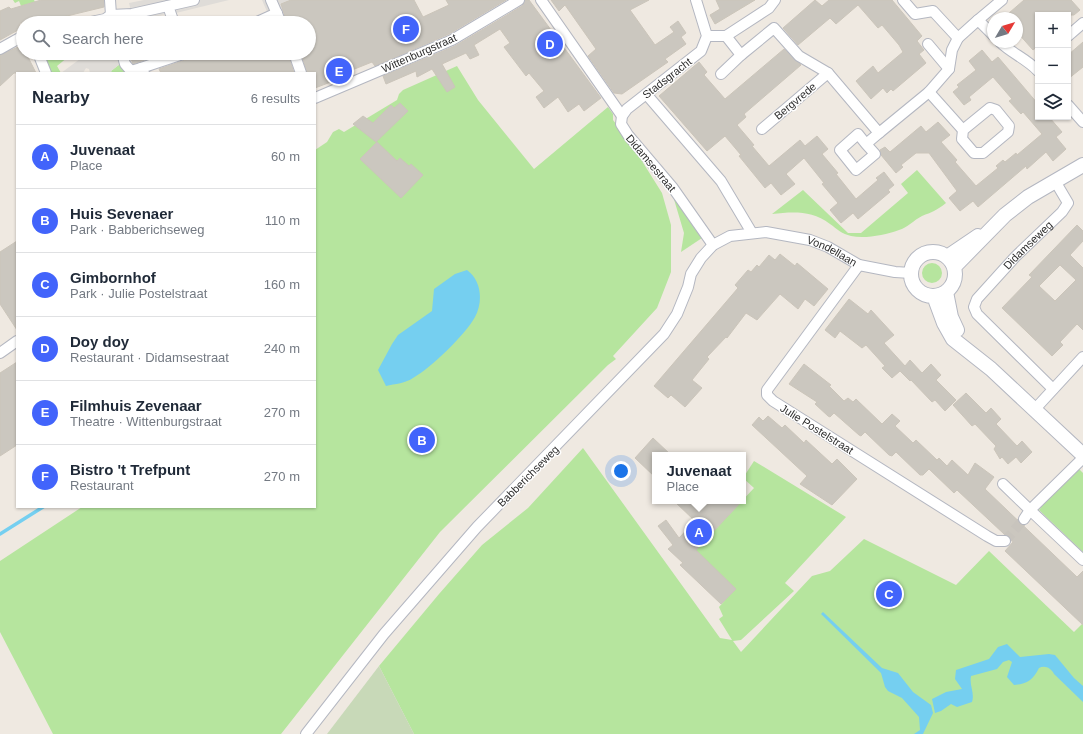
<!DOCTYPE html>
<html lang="en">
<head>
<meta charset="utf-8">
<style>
  :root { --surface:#fff; --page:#f6f6f7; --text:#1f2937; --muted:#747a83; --line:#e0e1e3; --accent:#4264fb }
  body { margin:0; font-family:Arial,sans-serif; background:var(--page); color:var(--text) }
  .controls { position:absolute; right:12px; top:12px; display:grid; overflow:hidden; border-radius:0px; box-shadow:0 1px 3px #0004 }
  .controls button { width:36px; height:36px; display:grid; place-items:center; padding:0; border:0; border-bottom:1px solid var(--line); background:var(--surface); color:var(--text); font:20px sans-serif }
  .compass { position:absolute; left:987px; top:12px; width:36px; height:36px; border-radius:50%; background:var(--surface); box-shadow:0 1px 3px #0004; rotate:52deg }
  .you { position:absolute; left:621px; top:471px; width:14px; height:14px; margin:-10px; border:3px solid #fff; border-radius:50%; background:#1a73e8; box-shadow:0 0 0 6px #1a73e833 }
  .badge { display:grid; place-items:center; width:26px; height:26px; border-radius:50%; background:var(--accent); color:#fff; font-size:13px; font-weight:700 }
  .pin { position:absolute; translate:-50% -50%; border:2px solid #fff; box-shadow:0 1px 4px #0006 }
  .popup { position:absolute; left:652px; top:452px; width:94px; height:52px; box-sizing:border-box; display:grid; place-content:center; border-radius:0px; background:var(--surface); filter:drop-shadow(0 1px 3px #0005); font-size:13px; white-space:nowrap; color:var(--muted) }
  .popup b { font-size:15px; color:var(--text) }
  .popup::after { content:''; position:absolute; left:50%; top:100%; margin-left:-8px; border:8px solid transparent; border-top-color:var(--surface) }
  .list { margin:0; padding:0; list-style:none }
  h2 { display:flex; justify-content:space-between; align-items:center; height:52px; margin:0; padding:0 16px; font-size:17px }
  h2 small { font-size:13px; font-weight:400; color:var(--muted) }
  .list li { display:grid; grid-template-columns:26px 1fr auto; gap:12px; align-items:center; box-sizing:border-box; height:64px; padding:0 16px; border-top:1px solid var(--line) }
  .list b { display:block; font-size:15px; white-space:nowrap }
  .list p { margin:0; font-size:13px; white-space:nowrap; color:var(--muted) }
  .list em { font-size:13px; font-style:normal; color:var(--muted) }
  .icon { flex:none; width:22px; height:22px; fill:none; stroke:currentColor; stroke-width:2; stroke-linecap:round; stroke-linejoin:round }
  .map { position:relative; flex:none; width:1083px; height:734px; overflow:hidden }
  .search { position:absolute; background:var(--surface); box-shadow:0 1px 3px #0004; left:16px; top:16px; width:300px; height:44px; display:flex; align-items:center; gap:10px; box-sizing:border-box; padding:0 14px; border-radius:22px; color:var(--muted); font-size:15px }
  .panel { position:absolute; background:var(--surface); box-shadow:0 1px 3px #0004; left:16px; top:72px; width:300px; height:436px; border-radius:0px }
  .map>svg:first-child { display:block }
  .green { fill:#b6e59e }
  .cemetery { fill:#c8d9b8 }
  .plaza { fill:#dfdcd8 }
  .water { fill:#75cff0 }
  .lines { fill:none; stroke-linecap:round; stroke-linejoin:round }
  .stream { stroke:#75cff0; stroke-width:3.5 }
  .building { fill:#cbc7bf; stroke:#cbc5ba; fill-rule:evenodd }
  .street-tunnel { stroke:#c8c4bd; stroke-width:10; stroke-dasharray:10 5; stroke-linecap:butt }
  .street-casing { stroke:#b4b7c1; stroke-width:12 }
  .secondary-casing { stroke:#b4b7c1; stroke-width:16 }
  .street { stroke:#fff; stroke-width:10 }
  .secondary { stroke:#fff; stroke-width:14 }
  .labels { text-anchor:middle; stroke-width:3; stroke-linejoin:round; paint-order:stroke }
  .street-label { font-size:11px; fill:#2e2e2e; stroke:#fff }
</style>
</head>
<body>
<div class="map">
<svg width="1083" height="734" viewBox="0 0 1083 734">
  <rect width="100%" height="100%" fill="#efe9e1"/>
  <path class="green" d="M13 0H34L35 2 21 6 19 1 15 3Z
    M44 53H73L57 66 61 73H51Z
    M120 64 127 73H112L111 71Z
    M457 66 478 100 534 169 608 107 613 114V120L630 142 662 193 671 225V272L657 308 613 356 616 359 608 365 440 532 281 734H53L0 632V561L82 507H315V150L327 142 333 132 339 129 344 132 397 100 399 94 403 90Z
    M917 170 946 203C936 211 932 212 922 216 914 220 907 228 899 230 885 235 865 239 851 236 842 234 837 229 830 224 811 210 793 212 772 214L803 190 848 233H861L908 193 901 184Z
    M673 196 702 238 681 252 684 233Z
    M922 273a10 10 0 1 1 20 0a10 10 0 1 1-20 0Z
    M583 448 720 638 732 640 719 619 723 616 719 607 735 589 695 551 754 488 743 478 754 461 846 517 785 583 794 591 741 640 733 641 741 652 812 576 830 571 864 539 956 585 989 551 1074 632 1082 624 1083 618V734H414L379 666 439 594 482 545 528 508Z
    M1079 469 1083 473V552L1039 510 1057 487Z"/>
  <path class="cemetery" d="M379 666 414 734H327Z"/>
  <path class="plaza" d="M144 0H229L176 13 179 23H168L166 14 134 23 129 3Z
    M262 0H291L289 23H273L271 20 264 23H247L268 14Z
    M88 53H128L132 65 171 53H196L165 65 164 63 150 68 152 73H127L120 64 111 71 112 73H90L89 69 86 68 83 73H61Z"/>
  <path class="water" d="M467 270C482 281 483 302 475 317 465 335 431 368 413 378 406 383 395 384 386 386L378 370 392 344 398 335 432 311 434 289 455 274Z
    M823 612 882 668 898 673 913 692 931 705 933 713 923 734H914L920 730 919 717 902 698 888 691 885 687 881 673 821 614Z
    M1007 644 1020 657 1049 654 1055 655 1074 678 1083 686V702L1054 674C1051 668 1045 665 1039 668 1033 680 1027 684 1014 685L1007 677 1012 662 1009 660 1003 662 997 669 971 676C969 685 975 693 972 702L957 707 951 704 941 711 935 713 932 699 946 692 962 689 955 679 956 670 989 659 998 647Z"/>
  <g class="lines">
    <path class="stream" d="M0 534 43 507"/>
  </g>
  <path class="building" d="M41 0H104V7L38 23H20L18 30 0 40V11L9 7 11 9Z
    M291 0H414L423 17 449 5 446 0H506L449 34 375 66 372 62 347 72 349 75 315 88V73H307L301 53H309V23H287L281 4Z
    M525 0H529L601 98 584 111 579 104 568 112 558 97 544 108 536 97 544 91 529 73 526 76 504 47 510 43 500 29 474 45 479 55 470 59 466 53 442 64 455 87 447 92 432 69 417 77 416 71 386 84 383 76 455 46 522 6Z
    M551 0H649L630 10 655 45 674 32 670 27 678 21 686 33 681 37 686 44 665 59 668 62 622 94 614 93 588 56 596 49 565 5 559 11Z
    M716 0H755L715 24 710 15 720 9Z
    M815 0 822 6 829 0H892L922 36 917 41 924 50 919 54 926 63 893 91 891 89 887 93 883 88 871 99 856 81 873 66 878 73 903 52 899 45 882 25 878 28 858 5 836 24 830 18 798 45 783 28Z
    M1024 0H1071L1080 10 1074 15H1038V46L1033 50 1017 32 1021 27 1017 22V18H1014L1009 13Z
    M1083 42V67L1068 79V55Z
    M18 47 23 48V53H26L36 73H14L0 86V55Z
    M784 49 801 65 744 114 746 117 737 125 754 145 752 146 769 166 800 140 805 146 817 136 828 149 822 154 838 173 836 174 856 199 878 180 876 178 884 172 894 185 888 190 890 192 858 219 853 213 841 223 830 210 838 203 822 184 824 183 804 158 786 174 795 184 781 195 771 183 765 188 739 156 741 155 725 136 707 151 659 96 699 62 707 72 704 75 725 99Z
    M982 50 992 62 998 57 1038 104V117H1049L1062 132 1056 137 1066 149 1053 161 1046 152 1027 169 1026 166 978 207 973 201 960 211 949 198 957 191 929 153H916L901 165 903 167 896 173 881 155 880 150 885 147 890 152 921 126 926 132 938 122 950 135 941 142 957 160 955 162 976 186 998 168 996 166 1003 160 1005 162 1016 153 1017 155 1042 134 1023 112 1021 114 1009 101 1012 99 993 77 969 97 971 100 964 105 953 92 959 87 957 85 976 70 969 61Z
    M129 53H165L133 64Z
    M196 53H288L294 73H161L159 69 188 59Z
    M400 103 408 111 376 142 353 124 363 116 373 123 391 105 394 108Z
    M377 142 397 161 400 158 409 166 411 164 423 175 401 198 360 159Z
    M1077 225 1083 231V241L1070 255 1083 268V330L1077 324 1060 342 1063 345 1052 356 1002 308 1032 277 1029 275ZM1060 265 1076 280 1055 301 1039 286Z
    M17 241V330L0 304V252Z
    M780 254 795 266 797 263 828 289 814 306 805 299 798 309 780 294 757 320 746 313 727 338 726 337 707 357 709 359 692 380 702 388 685 407 671 395 668 398 654 386 738 288 735 285 748 270 751 272 757 265 759 267 769 255 775 260Z
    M849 299 868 314 871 310 894 335 884 343 905 366 910 360 922 373 931 364 941 375 936 380 956 400 945 411 935 400 932 402 911 380 910 381 900 371 892 378 882 368 885 366 866 345 862 348 840 331 835 338 825 330Z
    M17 362V445L0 456V373Z
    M804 364 831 385 829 386 844 401 848 398 853 402 856 399 882 424 892 414 900 421 895 426 913 443 916 440 937 460 939 458 947 466 952 460 968 475 975 463 994 477 985 489 1077 577 1083 571V625L1005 551 1013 542 1010 537 1004 534 957 490 954 493 929 469 923 475H920L896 452 892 456 889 455 865 432 861 436 859 435 834 413 830 417 828 416 815 404 817 402 789 384Z
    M966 393 986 413 991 408 1001 419 996 424 1017 446 1022 441 1032 452 1021 463 1016 457 1008 464 1002 457 1000 459 994 449 996 446 975 424 972 426 953 405Z
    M768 416 782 428 785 425 804 443 806 440 832 464 837 459 857 479 832 505 800 484 807 476 752 425 759 417 763 421Z
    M653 438 671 455H655V477L635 458Z
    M674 501H742L696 550 736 589 721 604 680 565 683 563 668 549 673 545 658 526 666 520 679 538 695 521Z"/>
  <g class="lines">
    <path class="street-tunnel" d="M1005 541 1024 519"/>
    <g class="street-casing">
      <g id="street">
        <path d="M110 0 111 15"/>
        <path d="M271 0 281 23"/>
        <path d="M541 0 622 116"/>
        <path d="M696 0 707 36 701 51 627 109 622 116 621 124 628 135 673 188 713 245"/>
        <path d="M903 0 915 14 933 11 958 38"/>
        <path d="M168 6 174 23"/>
        <path d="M978 20 1002 0"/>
        <path d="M86 23 105 19 111 15 132 14 194 0"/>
        <path d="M255 23 277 13"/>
        <path d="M707 36H726L741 55 774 28 799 56 828 73 879 133 929 92 949 69 952 50 958 38 978 20 993 35"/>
        <path d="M726 36 769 8 775 0"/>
        <path d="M1068 36 1083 23"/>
        <path d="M1000 42C1011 53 1027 59 1038 71"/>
        <path d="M928 44 949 69"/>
        <path d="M0 49 23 36"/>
        <path d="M38 53 46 73"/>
        <path d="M122 53 125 64 131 71 141 68 144 73"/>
        <path d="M294 53 301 73"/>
        <path d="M141 68 186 53"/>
        <path d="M721 74 741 55"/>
        <path d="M929 92 963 130"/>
        <path d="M647 95 721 181 752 233"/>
        <path d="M315 98 452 40 519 0"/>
        <path d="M1068 105 1083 122"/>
        <path d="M990 108 996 110 1009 126 1008 132 983 153H974L962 139 963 130Z"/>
        <path d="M762 129 828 73"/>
        <path d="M866 144 875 154 856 170 840 150 858 134 866 144 879 133"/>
        <path d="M859 265 767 390V395L773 401 987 536 996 541H1005"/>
        <path d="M0 353 17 341"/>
        <path id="s1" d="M1053 389 977 314 974 307 977 299 1015 257 1062 212 1068 203 1055 181"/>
        <path d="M1035 409 1083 357"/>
        <path d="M1083 458 1030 510 1083 560"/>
        <path d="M1003 484 1030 510 1024 519"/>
        <path id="s2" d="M306 734 384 634 477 527 664 334 677 314 688 287 691 274 701 258 713 245 730 236 766 232 810 240 828 247 859 265 895 272 911 273"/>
      </g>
    </g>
    <g class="secondary-casing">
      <path id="secondary" d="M911 274a22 22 0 1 1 44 0a22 22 0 1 1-44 0Z
        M947 257 978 236
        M954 267 1005 215 1028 197 1083 165
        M946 292 951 317 957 330
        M934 296 944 323 953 339 991 369 1083 455"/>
    </g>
    <use href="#street" class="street"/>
    <use href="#secondary" class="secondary"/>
  </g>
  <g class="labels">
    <g class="street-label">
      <text transform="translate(419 53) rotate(-24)" y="4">Wittenburgstraat</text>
      <text transform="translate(667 78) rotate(-38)" y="4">Stadsgracht</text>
      <text transform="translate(795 101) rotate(-40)" y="4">Bergvrede</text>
      <text transform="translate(651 163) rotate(50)" y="4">Didamsestraat</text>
      <text dy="4" stroke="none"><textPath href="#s1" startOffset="197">Didamseweg</textPath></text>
      <text dy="4" stroke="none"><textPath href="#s2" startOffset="765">Vondellaan</textPath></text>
      <text transform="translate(817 429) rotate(32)" y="4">Julie Postelstraat</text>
      <text transform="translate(528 476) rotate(-45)" y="4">Babberichseweg</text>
    </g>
  </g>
</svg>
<div class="controls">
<button>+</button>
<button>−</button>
<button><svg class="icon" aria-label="layers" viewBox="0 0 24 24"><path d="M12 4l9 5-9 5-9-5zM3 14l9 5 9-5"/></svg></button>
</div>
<svg class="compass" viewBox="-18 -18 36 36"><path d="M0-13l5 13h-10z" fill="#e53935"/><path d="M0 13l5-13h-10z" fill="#747a83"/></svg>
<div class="you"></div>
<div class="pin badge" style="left:699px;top:532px">A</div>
<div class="popup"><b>Juvenaat</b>Place</div>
<div class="pin badge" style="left:422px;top:440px">B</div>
<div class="pin badge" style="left:889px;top:594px">C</div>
<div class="pin badge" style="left:550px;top:44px">D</div>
<div class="pin badge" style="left:339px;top:71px">E</div>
<div class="pin badge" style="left:406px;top:29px">F</div>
<div class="search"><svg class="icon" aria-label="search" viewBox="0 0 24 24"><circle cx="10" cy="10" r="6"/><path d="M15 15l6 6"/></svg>Search here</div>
<section class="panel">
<h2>Nearby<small>6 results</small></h2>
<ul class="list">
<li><span class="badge">A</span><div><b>Juvenaat</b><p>Place</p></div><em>60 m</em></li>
<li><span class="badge">B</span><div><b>Huis Sevenaer</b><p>Park · Babberichseweg</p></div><em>110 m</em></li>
<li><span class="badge">C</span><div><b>Gimbornhof</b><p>Park · Julie Postelstraat</p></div><em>160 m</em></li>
<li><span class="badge">D</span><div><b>Doy doy</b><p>Restaurant · Didamsestraat</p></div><em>240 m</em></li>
<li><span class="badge">E</span><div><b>Filmhuis Zevenaar</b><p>Theatre · Wittenburgstraat</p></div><em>270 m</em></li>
<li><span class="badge">F</span><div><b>Bistro 't Trefpunt</b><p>Restaurant</p></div><em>270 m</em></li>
</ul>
</section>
</div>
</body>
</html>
